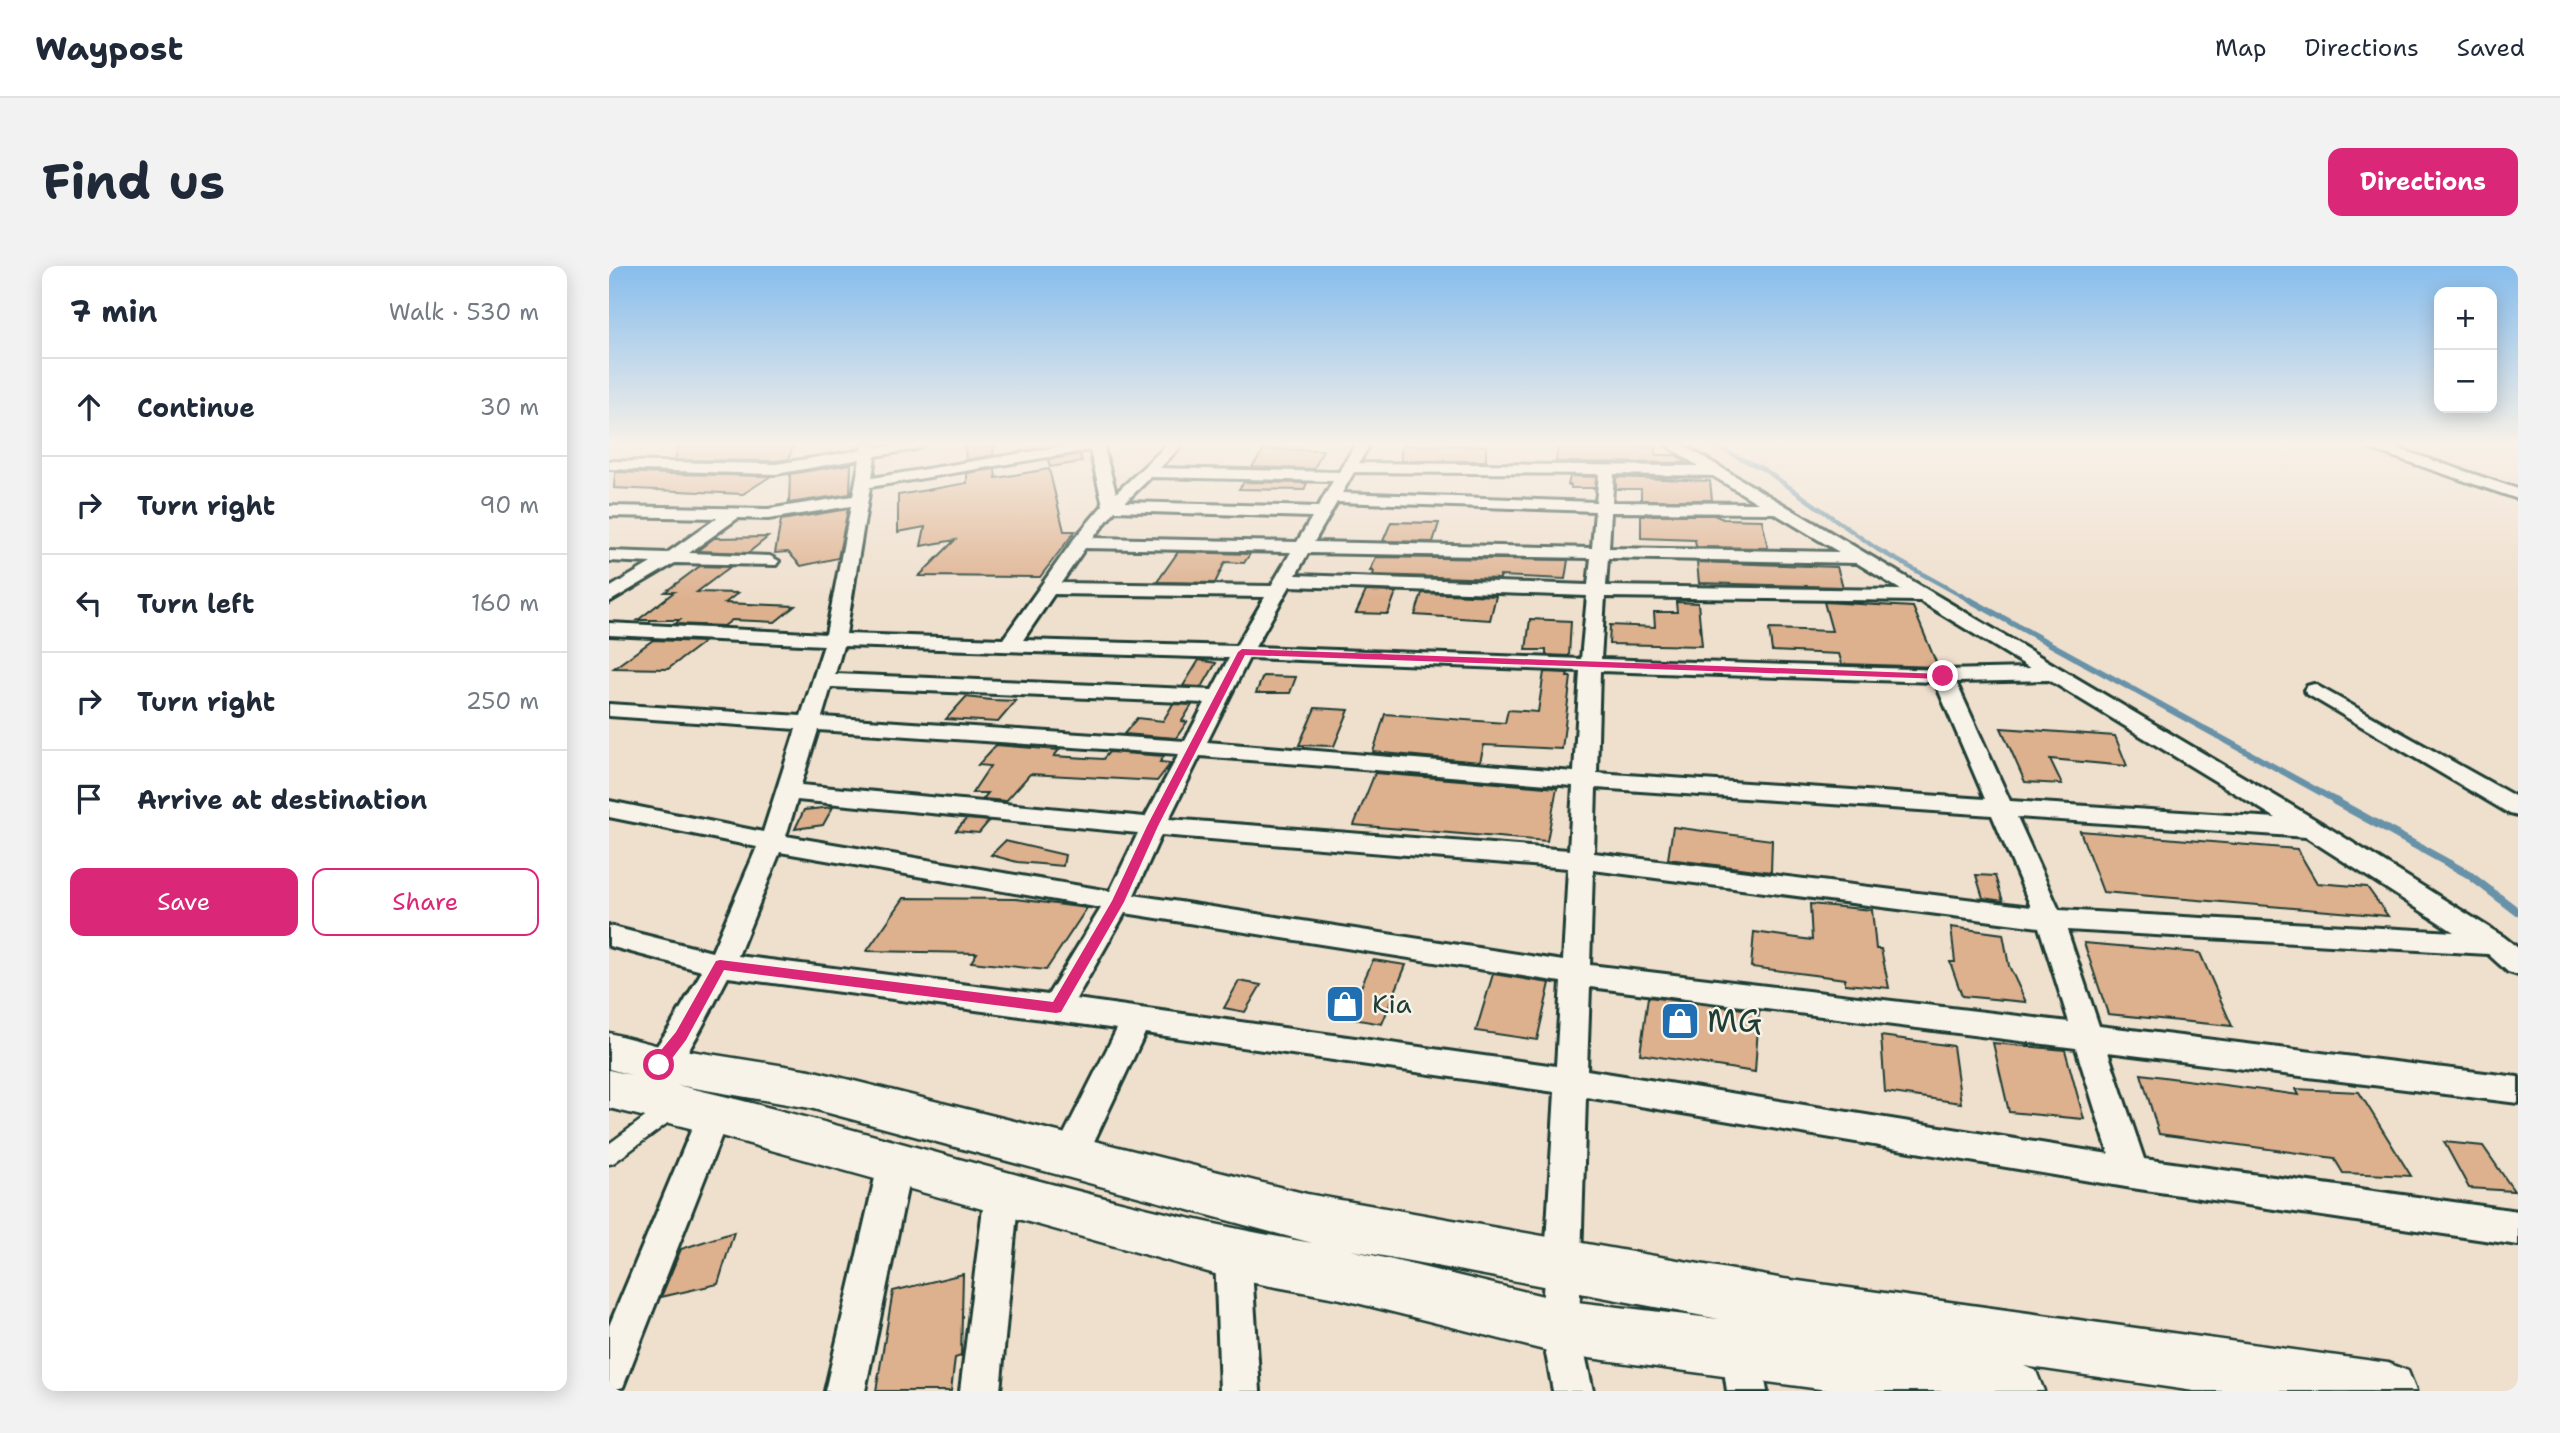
<!DOCTYPE html>
<html lang="en">
<head>
<meta charset="utf-8">
<style>
  :root { --surface:#fff; --page:#f2f2f3; --text:#1f2937; --muted:#747a83; --line:#e0e1e3; --accent:#db2777 }
  body { margin:0; font-family:"Shantell Sans",sans-serif; background:var(--page); color:var(--text) }
  .controls { position:absolute; right:21px; top:21px; display:grid; overflow:hidden; border-radius:14px; box-shadow:0 4px 18px #0003 }
  .controls button { width:63px; height:63px; display:grid; place-items:center; padding:0; border:0; border-bottom:2px solid var(--line); background:var(--surface); color:var(--text); font:35px sans-serif }
  .stop { position:absolute; width:21px; height:21px; margin:-16px; border:5px solid #db2777; border-radius:50%; background:#fff }
  .stop.end { background:#db2777; border-color:#fff; box-shadow:0 2px 7px #0008 }
  .list { margin:0; padding:0; list-style:none }
  h2 { display:flex; justify-content:space-between; align-items:center; height:91px; margin:0; padding:0 28px; font-size:30px }
  h2 small { font-size:23px; font-weight:400; color:var(--muted) }
  .list li { display:grid; grid-template-columns:46px 1fr auto; gap:21px; align-items:center; box-sizing:border-box; height:98px; padding:0 28px; border-top:2px solid var(--line) }
  .list b { display:block; font-size:26px; white-space:nowrap }
  .list em { font-size:23px; font-style:normal; color:var(--muted) }
  .actions { display:flex; gap:14px; padding:21px 28px }
  .actions a { flex:1; padding:16px 0; border:2px solid var(--accent); border-radius:14px; text-align:center; font-size:24px; color:var(--accent) }
  .actions .main { background:var(--accent); color:#fff }
  .icon { flex:none; width:38px; height:38px; fill:none; stroke:currentColor; stroke-width:2; stroke-linecap:round; stroke-linejoin:round }
  .map { position:relative; flex:none; width:1909px; height:1125px; overflow:hidden; border-radius:14px }
  header { display:flex; align-items:center; gap:42px; box-sizing:border-box; height:98px; padding:0 35px; background:var(--surface); border-bottom:2px solid var(--line) }
  header strong { font-size:33px }
  nav { display:flex; gap:38px; margin-inline-start:auto; font-size:24px }
  .intro { display:flex; align-items:center; justify-content:space-between; box-sizing:border-box; height:168px; padding:0 42px }
  h1 { margin:0; font-size:49px }
  .button { padding:18px 32px; border-radius:14px; background:var(--accent); color:#fff; font-size:24px; font-weight:700 }
  main { display:flex; gap:42px; padding:0 42px }
  aside { flex:1; background:var(--surface); border-radius:14px; box-shadow:0 4px 18px #0003 }
  .map>svg:first-child { display:block }
  .lines { fill:none; stroke-linecap:round; stroke-linejoin:round }
  .stream-far2 { stroke:#6792a8; stroke-width:4.5 }
  .stream-far1 { stroke:#6792a8; stroke-width:6 }
  .stream { stroke:#6792a8; stroke-width:8 }
  .building { fill:#ddb08e; stroke:#1f3d34; stroke-width:2 }
  .lane-casing { stroke:#1f3d34; stroke-width:23 }
  .street-casing { stroke:#1f3d34; stroke-width:6 }
  .secondary-casing { stroke:#1f3d34; stroke-width:5 }
  .lane { stroke:#f7f3e8; stroke-width:18 }
  .street { fill:#f7f3e8; fill-rule:evenodd }
  .secondary { fill:#f7f3e8; fill-rule:evenodd }
  .route { fill:#db2777 }
  .labels { text-anchor:middle; stroke-width:5; stroke-linejoin:round; paint-order:stroke }
  .poi-label { font-size:26px; fill:#1f3d34; stroke:#f7f3e8; text-anchor:start }
  .near-poi-label { font-size:32px; fill:#1f3d34; stroke:#f7f3e8; text-anchor:start }
</style>
</head>
<body>
<header>
<strong>Waypost</strong>
<nav><a>Map</a><a>Directions</a><a>Saved</a></nav>
</header>
<div class="intro"><h1>Find us</h1><a class="button">Directions</a></div>
<main>
<aside>
<h2>7 min<small>Walk · 530 m</small></h2>
<ul class="list">
<li><svg class="icon" aria-label="ahead" viewBox="0 0 24 24"><path d="M12 20V5M6 11l6-6 6 6"/></svg><div><b>Continue</b></div><em>30 m</em></li>
<li><svg class="icon" aria-label="right" viewBox="0 0 24 24"><path d="M7 20v-9h11M14 6l5 5-5 5"/></svg><div><b>Turn right</b></div><em>90 m</em></li>
<li><svg class="icon" aria-label="left" viewBox="0 0 24 24"><path d="M17 20v-9H6M10 6l-5 5 5 5"/></svg><div><b>Turn left</b></div><em>160 m</em></li>
<li><svg class="icon" aria-label="right" viewBox="0 0 24 24"><path d="M7 20v-9h11M14 6l5 5-5 5"/></svg><div><b>Turn right</b></div><em>250 m</em></li>
<li><svg class="icon" aria-label="arrive" viewBox="0 0 24 24"><path d="M6 21V4h12l-3 4 3 4H6"/></svg><div><b>Arrive at destination</b></div></li>
</ul>
<div class="actions"><a class="main">Save</a><a>Share</a></div>
</aside>
<div class="map">
<svg width="1909" height="1125" viewBox="0 0 1909 1125">
  <rect width="100%" height="100%" fill="#efdfcd"/>
  <filter id="ink" filterUnits="userSpaceOnUse"><feTurbulence type="fractalNoise" baseFrequency=".0143" numOctaves="2"/><feDisplacementMap in="SourceGraphic" scale="14" xChannelSelector="R" yChannelSelector="G"/><feConvolveMatrix kernelMatrix="1 2 1 2 8 2 1 2 1" color-interpolation-filters="sRGB"/></filter>
  <g filter="url(#ink)">
    <g class="lines">
      <path class="stream-far2" d="M1104 179 1156 204 1268 283 1364 336"/>
      <path class="stream-far1" d="M1361 334 1729 536"/>
      <path class="stream" d="M1726 535 1859 608 1909 646"/>
    </g>
    <path class="building" d="M70 179H184L180 193 167 195 66 194Z
      M356 179H384L385 189 357 194Z
      M792 179 877 180V195H792Z
      M949 179 1047 181V189H1067L1077 197 947 196Z
      M655 183 714 184 705 203 643 201Z
      M471 188 473 196 441 201 439 194Z
      M242 198 241 228 180 237 181 208Z
      M386 203 387 212 440 203 455 265H466L431 311 310 310 346 274 312 280 316 261 289 266V229L358 217V207Z
      M6 206 61 208 162 210 134 228 5 222Z
      M961 210 987 211 986 222H962V219H959Z
      M1007 211 1101 215 1103 234H1032V223H1007Z
      M635 216 698 217 695 224 630 223Z
      M239 243 229 292 192 300 179 286 166 287 172 254Z
      M1032 249H1105L1114 253 1153 254 1159 282 1087 281 1086 274 1032 272Z
      M782 256 830 257 824 276 774 275Z
      M159 271 139 287 88 285 105 272Z
      M569 286 641 288 635 297 616 296 606 317 548 316Z
      M767 291 959 294 956 313 891 310V313L764 309 765 305H761Z
      M1088 296 1228 301 1234 321 1090 317Z
      M91 300 121 301 88 326 129 327 116 337 186 340 166 356 123 354 115 360 66 358 71 354H29L65 326H56Z
      M757 325 787 326 779 348 747 347Z
      M813 327 887 330 881 354 806 349Z
      M1067 336 1089 337 1093 380 1000 378 1001 359 1046 361 1045 346H1068Z
      M1215 336 1304 341 1329 401 1233 398 1230 388 1163 385 1160 363 1223 365Z
      M921 353 962 355 960 390 937 389V384H917Z
      M44 374 95 376 59 403 5 402Z
      M590 394 607 397 593 421 574 420Z
      M935 406 959 407 958 411H962L953 483 875 479 871 496 764 486 776 448 896 457 899 444 929 446Z
      M654 410 687 411 681 427H647Z
      M357 431 382 434 407 435 389 456 337 453Z
      M564 438 583 439 573 455 578 456 567 472 515 468 528 452 554 455Z
      M706 442 740 444 725 480 690 479Z
      M1392 462 1506 470 1518 500 1441 493 1453 518 1416 516Z
      M387 479 450 484 445 490 494 493 500 486 555 490 551 496 562 497 548 515 421 508 397 535 374 533 379 527H363L381 500 369 499Z
      M766 507 948 522 938 575 745 559Z
      M224 541 214 559 186 563 195 544Z
      M357 553 380 555 370 567 347 565Z
      M1064 561 1163 574 1162 606 1059 593Z
      M1471 565 1688 583 1708 617 1758 621 1779 650 1494 626Z
      M396 575 456 589 454 600 408 596 382 589Z
      M1367 609 1386 610 1394 635 1374 632Z
      M295 632 407 633 478 642 437 704 362 696 368 687 258 685Z
      M1201 638 1263 644 1267 683H1272L1280 722 1236 718V713L1142 701 1145 666 1203 674Z
      M1342 661 1394 668 1400 700 1417 736 1353 730 1341 696H1346Z
      M1475 677 1591 687 1623 760 1499 748Z
      M764 694 797 699 773 758 738 752Z
      M884 708 941 717 928 774 867 765Z
      M630 715 652 719 636 746 615 742Z
      M1039 731 1150 745 1146 806 1031 788Z
      M1272 770 1344 780 1352 837 1276 826Z
      M1384 777 1456 784 1475 853 1400 846Z
      M1532 808 1690 829 1687 823 1750 826 1802 910 1734 907 1725 892 1550 868Z
      M1835 876 1874 880 1905 925 1860 922Z
      M125 966 109 1018 52 1031 72 983Z
      M354 1008 352 1090 346 1092 342 1125H267L284 1025Z"/>
    <g class="lines">
      <g class="lane-casing">
        <path id="lane" d="M0 889 61 844"/>
      </g>
      <g class="street-casing">
        <path id="street" d="M254 179H268V181L314 179 307 183 266 190 263 212 462 179H494L507 227 558 179H573L551 202 730 206 746 179H760L750 197 1089 200 1057 179H1074L1712 557 1895 671 1909 682V709L1899 706 1879 688 1458 664 1490 760 1909 811V837L1499 786 1535 893 1909 945V979L1523 922 977 831 970 1061 984 1125H944L932 1061 946 826 536 767 473 901 461 905 449 901 444 890 508 763 119 711C107 732 79 795 61 807 53 812 47 810 39 807L35 798 61 761 93 705 0 680V660L103 686 148 581 0 551V535L154 566 187 463 0 450V438L192 450 215 379 0 369V357L217 368 242 240 159 253 129 252 80 287 161 290 170 295 167 299 66 297 0 336V322L42 297 0 295V285L58 287 108 252 0 250V240L159 243 244 230 251 193 167 208 0 203V195L167 198 253 184ZM481 184 494 239 465 273 394 373 237 368 261 221ZM745 206 990 208 987 236 733 227ZM1005 208 1104 210 1149 237 1003 236ZM542 211 724 215 709 241 516 236ZM728 236 986 245 983 282 705 276ZM506 245 703 251 688 276 484 272ZM1002 246 1165 247 1230 286 1000 282ZM476 282 682 286 662 320 452 317ZM699 287 982 292 979 319 687 309ZM999 292 1248 297 1292 324 997 320ZM681 320 978 330 972 393 646 381ZM445 328 656 331 627 380 414 374ZM996 331 1311 335 1421 402 1334 404 992 393ZM234 380 620 392 603 424 226 408ZM640 392 971 405 965 506 598 476ZM991 405 1326 416 1376 533 988 507ZM1440 414 1667 552 1401 535 1347 416ZM222 421 596 437 576 475 213 451ZM209 464 570 488 536 551 192 519ZM591 490 964 520 960 584 560 553ZM987 522 1383 549 1422 641 985 587ZM188 534 529 567 501 625 177 570ZM1408 551 1697 571 1845 666 1450 644ZM552 569 959 602 954 695 525 629ZM171 586 492 642 439 729 129 690ZM984 604 1430 661 1460 756 981 699ZM516 647 952 716 947 800 467 733ZM981 721 1467 782 1500 888 978 804Z
          M1757 179H1778L1909 223V233L1759 182Z
          M1705 418 1909 532V550L1901 548 1698 428 1695 424 1698 420Z
          M105 834 116 838 121 848 14 1121 0 1125V1060L89 848 94 838Z
          M286 884 298 888 303 899 256 1125H216L269 899 274 888Z
          M393 910 405 915 410 926 391 1125H351L376 926 381 915Z
          M624 971 637 976 642 988 651 1125H611L606 988 611 976Z
          M1131 1064 1145 1069 1150 1083 1158 1125H1118L1112 1083 1117 1069Z"/>
      </g>
      <g class="secondary-casing">
        <path id="secondary" d="M0 767 50 780 201 804 698 928 1175 1013 1779 1097 1799 1105 1807 1125H1585L1415 1100 1427 1105 1435 1125H1226L951 1088 732 1033 624 1013 105 868 0 842V804L22 809 0 803ZM68 819 201 842 703 977C488 940 280 868 68 819ZM742 984 1110 1053 951 1034Z"/>
      </g>
      <use href="#lane" class="lane"/>
      <use href="#street" class="street"/>
      <use href="#secondary" class="secondary"/>
    </g>
  </g>
  <linearGradient id="sky" x2="0" y2="1"><stop stop-color="#87bded"/><stop offset="0.53" stop-color="#f8f1e8"/><stop offset="1" stop-color="#f8f1e8" stop-opacity="0"/></linearGradient>
  <rect width="1909" height="336" fill="url(#sky)"/>
  <path class="route" d="M633 383 1334 408 1338 410 1334 413 636 389 549 560 515 636 452 746 447 747 115 704 77 774 55 803H44V794L67 766 107 695 111 694 444 736 503 635 538 560 629 386Z"/>
  <defs>
    <g id="shop-square" transform="scale(2.0125)"><rect x="-9" y="-9" width="18" height="18" rx="4" fill="#1f6fb2" stroke="#f7f3e8"/><path d="M-5-2.5h2.3a2.7 3.5 0 0 1 5.4 0H5L5.5 6h-11ZM-1.5-2.5h3a1.5 2.3 0 0 0-3 0Z" fill="#fff"/></g>
  </defs>
  <g fill-rule="evenodd">
    <use href="#shop-square" x="736" y="738"/>
    <use href="#shop-square" x="1071" y="755"/>
  </g>
  <g class="labels">
    <g class="poi-label">
      <text x="763" y="747">Kia</text>
    </g>
    <g class="near-poi-label">
      <text x="1098" y="766">MG</text>
    </g>
  </g>
</svg>
<div class="controls">
<button>+</button>
<button>−</button>
</div>
<div class="stop" style="left:50px;top:799px"></div>
<div class="stop end" style="left:1334px;top:410px"></div>
</div>
</main>
</body>
</html>
